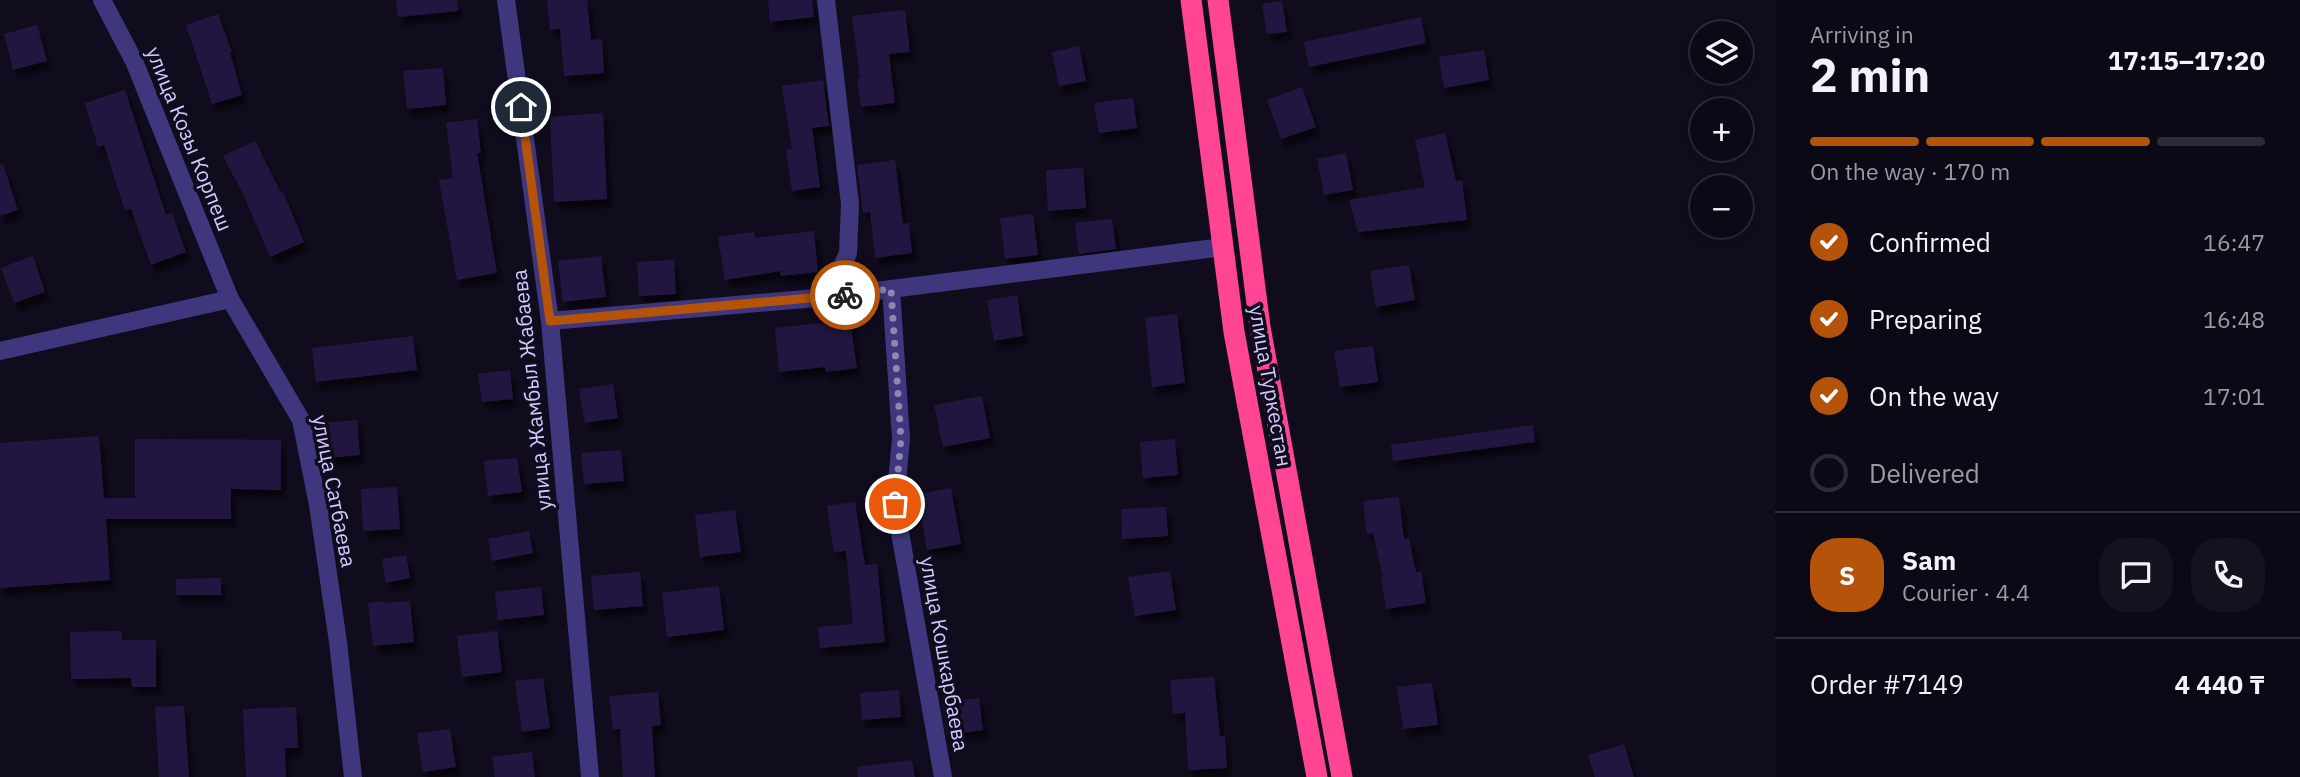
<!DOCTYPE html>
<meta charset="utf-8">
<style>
:root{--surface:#0c0916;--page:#15121f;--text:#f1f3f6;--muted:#9a9aa1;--line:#2c2a35;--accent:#b45309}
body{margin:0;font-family:"IBM Plex Sans",sans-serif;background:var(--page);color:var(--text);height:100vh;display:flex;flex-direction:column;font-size:26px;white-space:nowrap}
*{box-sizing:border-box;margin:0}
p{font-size:23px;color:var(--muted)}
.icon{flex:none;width:38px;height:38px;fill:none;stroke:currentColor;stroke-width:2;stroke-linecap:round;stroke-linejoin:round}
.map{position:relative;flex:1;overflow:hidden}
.details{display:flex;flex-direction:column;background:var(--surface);width:525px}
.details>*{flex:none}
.buttons{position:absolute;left:1690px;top:21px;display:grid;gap:14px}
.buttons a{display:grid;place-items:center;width:63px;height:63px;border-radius:50%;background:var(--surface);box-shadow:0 4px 10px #0003,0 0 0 2px var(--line);font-size:35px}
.pin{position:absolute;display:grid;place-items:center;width:60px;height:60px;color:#fff;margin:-30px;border:4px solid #fff;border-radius:50%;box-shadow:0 2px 7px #0007}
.courier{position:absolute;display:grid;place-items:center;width:70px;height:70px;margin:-35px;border:5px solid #b45309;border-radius:50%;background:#fff;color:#222;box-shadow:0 2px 9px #0007}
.headline em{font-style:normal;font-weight:700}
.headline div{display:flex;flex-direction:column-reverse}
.headline{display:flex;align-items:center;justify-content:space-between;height:119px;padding:0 35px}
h1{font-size:46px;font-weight:700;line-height:52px}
.bar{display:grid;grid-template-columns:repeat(4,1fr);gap:10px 7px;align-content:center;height:84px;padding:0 35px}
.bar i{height:9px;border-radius:5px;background:var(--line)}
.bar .selected{background:var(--accent)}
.bar p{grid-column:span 4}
.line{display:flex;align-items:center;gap:18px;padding:0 35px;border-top:2px solid var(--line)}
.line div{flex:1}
.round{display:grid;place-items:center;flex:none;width:74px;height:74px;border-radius:28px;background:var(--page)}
ol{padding:0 35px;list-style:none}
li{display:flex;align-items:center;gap:21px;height:77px}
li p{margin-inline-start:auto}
li .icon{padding:7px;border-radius:50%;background:var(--accent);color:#fff;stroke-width:4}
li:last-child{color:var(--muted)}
li i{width:38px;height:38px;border:4px solid var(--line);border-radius:50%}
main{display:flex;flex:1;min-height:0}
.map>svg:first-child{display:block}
.building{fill:#22183f;filter:url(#shadow)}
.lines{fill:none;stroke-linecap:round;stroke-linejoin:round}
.minor{stroke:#3e377d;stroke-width:18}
.highway{stroke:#ff4593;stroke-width:21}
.done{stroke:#8e87b0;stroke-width:7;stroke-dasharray:0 12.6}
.route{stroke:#b45309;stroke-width:9}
.labels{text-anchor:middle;stroke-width:7;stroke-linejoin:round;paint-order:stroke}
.street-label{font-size:21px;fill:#d2c9ff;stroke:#100c1e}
</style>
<main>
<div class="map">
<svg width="1775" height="777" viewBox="0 0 1775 777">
<defs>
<filter id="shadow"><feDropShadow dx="4.5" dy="8" stdDeviation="2" flood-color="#0009"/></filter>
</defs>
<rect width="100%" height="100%" fill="#100c1e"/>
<g class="building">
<polygon points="396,0 457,0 458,11 398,17"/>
<polygon points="547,0 587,0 591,40 602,39 604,73 564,76 560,29 550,30"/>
<polygon points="768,0 812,0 814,17 770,22"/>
<polygon points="1282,1 1287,32 1267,34 1262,4"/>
<polygon points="905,10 910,52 889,54 895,103 861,107 857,79 860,78 852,16"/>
<polygon points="218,14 232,52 230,53 242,95 212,104 186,25"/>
<polygon points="1421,17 1426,43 1309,67 1304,42"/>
<polygon points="37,25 47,61 13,70 4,34"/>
<polygon points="1079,46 1086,81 1059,86 1052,52"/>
<polygon points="1484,50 1489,80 1444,88 1439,57"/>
<polygon points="443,68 446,105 407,109 403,71"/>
<polygon points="823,80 829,126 812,128 820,187 792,191 786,150 792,149 782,86"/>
<polygon points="1302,87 1316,127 1281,139 1267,100"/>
<polygon points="125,90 166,215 172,213 186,252 151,265 131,209 125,211 104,145 98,147 85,103"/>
<polygon points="1133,98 1137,128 1099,133 1094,103"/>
<polygon points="603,113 607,199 554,202 550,117"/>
<polygon points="477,119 481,153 477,153 497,273 457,280 439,180 453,178 446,123"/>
<polygon points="1445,133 1456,181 1462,180 1467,220 1358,232 1349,200 1425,187 1415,140"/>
<polygon points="255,141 281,193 283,192 304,242 270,257 243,194 223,156"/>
<polygon points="1346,153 1353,190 1324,195 1317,159"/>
<polygon points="895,160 903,224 909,223 912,253 875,258 870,212 863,213 857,165"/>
<polygon points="3,164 18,210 0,216 0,165"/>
<polygon points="1083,168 1086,208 1048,211 1046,170"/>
<polygon points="1033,214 1038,255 1005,259 1000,218"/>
<polygon points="1112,219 1116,249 1079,254 1075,223"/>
<polygon points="814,231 818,272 781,276 780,271 725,280 718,237 754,232 755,238"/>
<polygon points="33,256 45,292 14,303 1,268"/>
<polygon points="601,256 606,297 563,302 558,261"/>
<polygon points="674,260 676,294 639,296 637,262"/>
<polygon points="1409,265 1415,300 1376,307 1370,271"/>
<polygon points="1017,295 1023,336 994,341 987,300"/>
<polygon points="1177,314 1185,383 1152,387 1145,318"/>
<polygon points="850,320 857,368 826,372 825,367 779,372 775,328"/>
<polygon points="413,336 417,370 316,382 312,348"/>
<polygon points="1373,346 1378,382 1340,387 1334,351"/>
<polygon points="510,370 513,399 482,402 478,374"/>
<polygon points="613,384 618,418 585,423 579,389"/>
<polygon points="982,396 990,438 943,447 934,405"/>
<polygon points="357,420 360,455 327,458 324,423"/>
<polygon points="1533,425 1535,442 1393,461 1391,445"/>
<polygon points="99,436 104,498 135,498 135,439 281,440 281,490 231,489 231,519 106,519 110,580 0,588 0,443"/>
<polygon points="1175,439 1178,475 1143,478 1140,442"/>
<polygon points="621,450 624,481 584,484 581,453"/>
<polygon points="517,458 522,492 488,496 484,461"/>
<polygon points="397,487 400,529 363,531 361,489"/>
<polygon points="951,488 961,544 927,550 917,494"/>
<polygon points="1399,497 1404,539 1409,538 1416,572 1421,571 1426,603 1386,609 1381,577 1383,577 1373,533 1367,534 1363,501"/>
<polygon points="855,502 865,565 877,564 885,642 820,648 818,627 853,624 846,551 834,552 827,506"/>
<polygon points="1166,507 1168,536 1122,539 1121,509"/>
<polygon points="735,510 741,552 700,557 695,515"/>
<polygon points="529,531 533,553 492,561 488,539"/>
<polygon points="406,555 410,578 386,583 382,559"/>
<polygon points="1170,571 1176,610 1135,616 1128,577"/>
<polygon points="640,572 643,606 594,610 591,576"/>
<polygon points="221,578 221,595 176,595 176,579"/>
<polygon points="719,586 724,630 667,637 662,593"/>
<polygon points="541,587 544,615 498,620 495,592"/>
<polygon points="384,601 385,603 410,601 414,642 373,646 368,603"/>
<polygon points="122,631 122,640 156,640 156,687 132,687 131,678 71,679 70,632"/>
<polygon points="497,631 502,672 462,677 457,636"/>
<polygon points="1214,677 1220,736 1225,736 1227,768 1188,770 1185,713 1173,714 1170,680"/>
<polygon points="543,678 550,728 522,732 515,681"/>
<polygon points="1432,683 1438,725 1403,729 1397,687"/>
<polygon points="899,690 901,717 862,720 860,693"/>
<polygon points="658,692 661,725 652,726 655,777 623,777 620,729 613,729 609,696"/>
<polygon points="979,698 983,730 947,735 942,703"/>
<polygon points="184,706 189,777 159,777 155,707"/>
<polygon points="296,707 298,748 285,748 286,777 246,777 243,709"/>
<polygon points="450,729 456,767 423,772 417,733"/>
<polygon points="1624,744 1634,777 1595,777 1588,755"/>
<polygon points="532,752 535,777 495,777 492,757"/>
<polygon points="912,760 915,777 858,777 857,767"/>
</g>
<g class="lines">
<g class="minor">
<polyline points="102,0 134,61 230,299 301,420 318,505 338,642 353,777"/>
<polyline points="506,0 550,321 590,777"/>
<polyline points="826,0 850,204 848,253 828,297"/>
<polyline points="891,289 901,439 895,504 943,777"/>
<polyline points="550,321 828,297 1223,247"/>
<polyline points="0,351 230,299"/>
</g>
<g class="highway">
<polyline points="1191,0 1234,332 1317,777"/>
<polyline points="1218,0 1260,327 1342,777"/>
</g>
</g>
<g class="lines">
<polyline class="done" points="845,295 891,289 901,439 895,504"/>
<polyline class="route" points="521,107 550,321 845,295"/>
</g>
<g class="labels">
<g class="street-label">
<text transform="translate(189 139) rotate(68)" y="7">улица Козы Корпеш</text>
<text transform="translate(1270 386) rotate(80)" y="7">улица Туркестан</text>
<text transform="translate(532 390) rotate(-96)" y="7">улица Жамбыл Жабаева</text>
<text transform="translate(334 491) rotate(79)" y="7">улица Сатбаева</text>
<text transform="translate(944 654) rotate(80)" y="7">улица Кошкарбаева</text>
</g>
</g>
</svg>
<div class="buttons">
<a><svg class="icon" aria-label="layers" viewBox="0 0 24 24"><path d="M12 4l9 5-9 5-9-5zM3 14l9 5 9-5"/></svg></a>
<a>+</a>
<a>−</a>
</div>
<div class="pin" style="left:895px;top:504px;background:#ea580c"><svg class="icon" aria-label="bag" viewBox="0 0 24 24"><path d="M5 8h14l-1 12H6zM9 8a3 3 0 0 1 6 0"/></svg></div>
<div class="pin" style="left:521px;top:107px;background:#1f2937"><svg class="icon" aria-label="home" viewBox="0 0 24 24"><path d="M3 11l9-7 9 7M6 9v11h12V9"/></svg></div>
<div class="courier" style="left:845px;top:295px"><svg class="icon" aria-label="bike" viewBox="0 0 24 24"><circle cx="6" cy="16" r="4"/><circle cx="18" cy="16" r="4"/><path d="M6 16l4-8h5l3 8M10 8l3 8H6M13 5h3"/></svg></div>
</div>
<section class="details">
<div class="headline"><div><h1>2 min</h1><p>Arriving in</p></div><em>17:15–17:20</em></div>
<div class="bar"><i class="selected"></i><i class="selected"></i><i class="selected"></i><i></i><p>On the way · 170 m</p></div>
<ol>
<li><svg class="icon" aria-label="check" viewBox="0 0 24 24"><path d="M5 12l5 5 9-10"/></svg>Confirmed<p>16:47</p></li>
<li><svg class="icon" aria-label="check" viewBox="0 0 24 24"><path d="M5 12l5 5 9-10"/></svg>Preparing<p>16:48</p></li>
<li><svg class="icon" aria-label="check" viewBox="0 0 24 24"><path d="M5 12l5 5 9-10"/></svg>On the way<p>17:01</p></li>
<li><i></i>Delivered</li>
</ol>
<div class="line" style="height:126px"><b class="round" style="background:var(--accent);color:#fff">S</b><div><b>Sam</b><p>Courier · 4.4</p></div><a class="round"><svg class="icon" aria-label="chat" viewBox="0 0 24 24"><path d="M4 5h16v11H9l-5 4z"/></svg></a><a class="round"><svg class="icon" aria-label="phone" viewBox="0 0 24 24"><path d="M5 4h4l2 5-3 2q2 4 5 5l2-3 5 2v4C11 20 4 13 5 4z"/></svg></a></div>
<div class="line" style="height:91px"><div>Order #7149</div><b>4 440 ₸</b></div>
</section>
</main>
